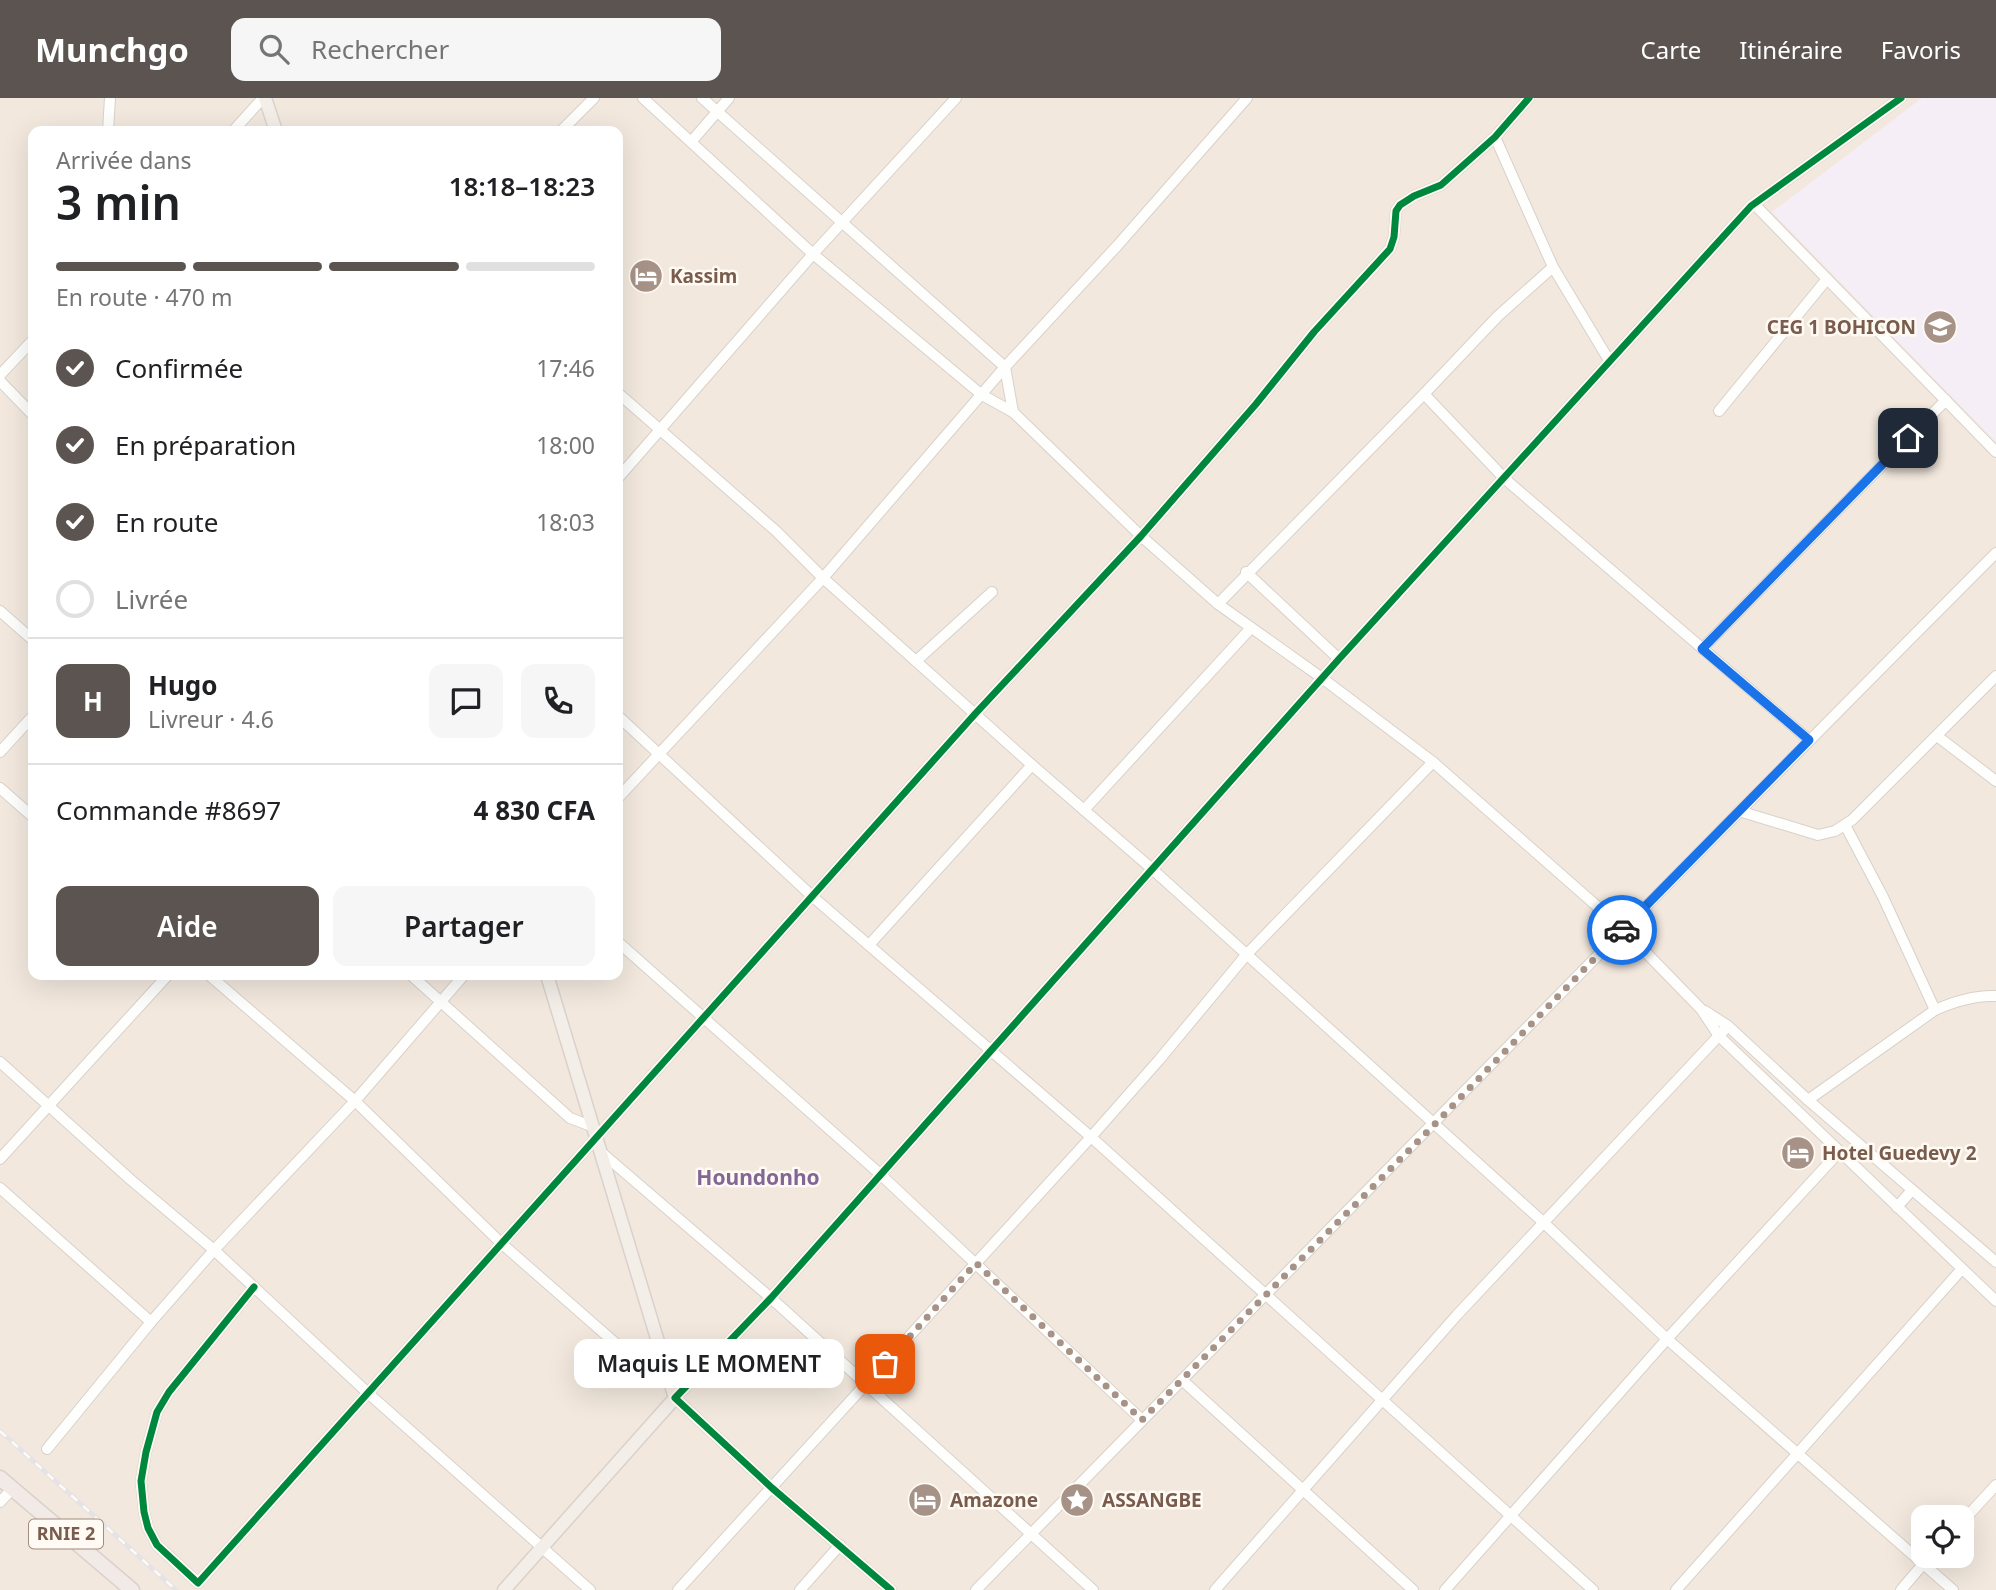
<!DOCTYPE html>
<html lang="fr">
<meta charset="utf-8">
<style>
:root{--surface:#fff;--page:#f6f6f6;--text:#202124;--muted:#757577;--line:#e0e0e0;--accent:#5c5450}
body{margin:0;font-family:"Noto Sans",sans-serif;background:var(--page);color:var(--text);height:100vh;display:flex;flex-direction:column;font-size:26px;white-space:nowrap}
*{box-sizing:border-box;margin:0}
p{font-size:23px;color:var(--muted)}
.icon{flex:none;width:38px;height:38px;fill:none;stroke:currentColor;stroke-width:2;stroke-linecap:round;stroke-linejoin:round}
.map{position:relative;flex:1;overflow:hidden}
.sheet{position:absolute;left:28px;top:28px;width:595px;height:854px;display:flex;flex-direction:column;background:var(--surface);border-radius:14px;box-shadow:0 7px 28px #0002}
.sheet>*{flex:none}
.buttons{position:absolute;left:1911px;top:1407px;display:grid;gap:14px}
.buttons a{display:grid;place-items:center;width:63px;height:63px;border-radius:14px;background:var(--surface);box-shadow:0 7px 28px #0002;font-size:35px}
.pin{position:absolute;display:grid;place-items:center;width:60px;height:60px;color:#fff;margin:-30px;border-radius:14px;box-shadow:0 4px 10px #0006}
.courier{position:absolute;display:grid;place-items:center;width:70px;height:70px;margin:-35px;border:5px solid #1a73e8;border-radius:50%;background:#fff;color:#222;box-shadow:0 2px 9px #0007}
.bubble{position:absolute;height:49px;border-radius:14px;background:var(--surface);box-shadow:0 7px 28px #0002;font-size:23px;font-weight:600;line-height:49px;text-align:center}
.head em{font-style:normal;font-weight:600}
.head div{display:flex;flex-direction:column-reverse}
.head{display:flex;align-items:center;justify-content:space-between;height:119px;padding:0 28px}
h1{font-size:46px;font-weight:600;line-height:52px}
.bar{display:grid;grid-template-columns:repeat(4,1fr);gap:10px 7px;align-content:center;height:84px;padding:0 28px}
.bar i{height:9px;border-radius:5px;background:var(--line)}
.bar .active{background:var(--accent)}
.bar p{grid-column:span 4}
.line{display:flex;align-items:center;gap:18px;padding:0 28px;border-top:2px solid var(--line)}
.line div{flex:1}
.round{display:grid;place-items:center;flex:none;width:74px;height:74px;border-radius:14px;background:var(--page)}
ol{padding:0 28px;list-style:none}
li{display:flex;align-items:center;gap:21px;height:77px}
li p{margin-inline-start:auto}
li .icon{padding:7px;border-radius:50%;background:var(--accent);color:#fff;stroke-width:4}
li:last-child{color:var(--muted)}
li i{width:38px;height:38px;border:4px solid var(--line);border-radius:50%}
.action{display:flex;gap:14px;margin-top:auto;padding:14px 28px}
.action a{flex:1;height:80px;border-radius:14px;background:var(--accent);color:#fff;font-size:28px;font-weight:600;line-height:80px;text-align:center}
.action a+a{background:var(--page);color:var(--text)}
header{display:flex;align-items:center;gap:42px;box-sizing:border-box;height:98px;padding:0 35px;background:var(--accent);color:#fff}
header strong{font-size:33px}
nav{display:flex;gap:38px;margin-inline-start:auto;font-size:24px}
.search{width:490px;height:63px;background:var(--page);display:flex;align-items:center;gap:18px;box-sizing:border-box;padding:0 24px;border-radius:14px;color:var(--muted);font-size:26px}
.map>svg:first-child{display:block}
.residential{fill:#f2e8de;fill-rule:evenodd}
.education{fill:#f6eef6}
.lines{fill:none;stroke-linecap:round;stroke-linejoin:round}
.minor-casing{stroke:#d7d1cb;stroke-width:12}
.major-casing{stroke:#dad1cc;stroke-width:15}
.highway-casing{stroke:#dad1cc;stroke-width:17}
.minor{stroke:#fefefd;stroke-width:10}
.major{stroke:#f3eee8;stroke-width:12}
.highway{stroke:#f2eae7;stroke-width:14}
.rail-casing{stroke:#e6e3e7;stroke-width:5}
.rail{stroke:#fffaf3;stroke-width:2.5;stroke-dasharray:8;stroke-linecap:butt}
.cycleway-casing{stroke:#fffaf3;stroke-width:11}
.cycleway{stroke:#00873e;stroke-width:7}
.done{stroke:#a69286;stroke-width:7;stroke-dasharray:0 12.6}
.route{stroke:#1a73e8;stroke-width:9}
.labels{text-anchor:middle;stroke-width:5;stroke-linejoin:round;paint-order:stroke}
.shield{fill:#fffaf3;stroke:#a28b7f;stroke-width:2}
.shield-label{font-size:18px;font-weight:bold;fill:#7a5c4d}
.poi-label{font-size:19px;font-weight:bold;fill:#7a5c4d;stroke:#fffaf3;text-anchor:start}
.neighbourhood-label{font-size:21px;font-weight:bold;fill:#846695;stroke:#fffaf3}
</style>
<header>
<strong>Munchgo</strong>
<div class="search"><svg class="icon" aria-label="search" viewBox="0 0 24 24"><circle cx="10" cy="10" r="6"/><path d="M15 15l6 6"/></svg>Rechercher</div>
<nav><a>Carte</a><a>Itinéraire</a><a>Favoris</a></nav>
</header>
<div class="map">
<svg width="1996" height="1492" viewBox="0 0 1996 1492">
<rect width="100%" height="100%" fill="#f9f5f0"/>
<path class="residential" d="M0 0H1996V1492H0ZM33 33H618V877H33ZM1923 1419H1962V1458H1923Z"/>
<polygon class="education" points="1922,0 1996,0 1996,344 1772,114"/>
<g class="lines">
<g class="minor-casing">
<g id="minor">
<polyline points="643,0 813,156 982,297 1013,314 1141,438 1218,506 1322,580 1433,664 1623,831 1701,911 1719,938 1996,1203"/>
<polyline points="702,0 1005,269 1013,314"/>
<polyline points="108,33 110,0"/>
<polyline points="233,33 263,0"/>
<polyline points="561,33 594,0"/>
<polyline points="1495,39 1553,169 1610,264"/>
<polyline points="691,44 729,0"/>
<polyline points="1754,106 1996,354"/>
<polyline points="0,277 33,242"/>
<polyline points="0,283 33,317"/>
<polyline points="618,295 776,433 823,480 1032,667 1151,770 1543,1124 1667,1241 1953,1492"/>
<polyline points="1424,296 1505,381 1809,642"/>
<polyline points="1719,313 1827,181"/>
<polyline points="618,380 813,156 956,0"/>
<polyline points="1246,474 1339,561"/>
<polyline points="1218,506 1424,296 1498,218 1553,169"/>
<polyline points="0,513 33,542"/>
<polyline points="1702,551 1946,302"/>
<polyline points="916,563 992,494"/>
<polyline points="618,618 813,799 1091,1039 1593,1492"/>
<polyline points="1937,638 1996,683"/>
<polyline points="0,654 33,618"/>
<polyline points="0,690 33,719"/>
<polyline points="618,700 823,480 1005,269 1117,148 1247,0"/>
<polyline points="1084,712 1250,531"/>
<polyline points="1739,713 1818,737 1835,733 1852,722 1996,578"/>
<polyline points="1845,727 1883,799 1935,912"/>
<polyline points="618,844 880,1076 1142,1322"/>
<polyline points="869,847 1032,667"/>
<polyline points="209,877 355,1003 501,1145 653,1278 671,1285"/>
<polyline points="411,877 570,1020 591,1028"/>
<polyline points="1705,913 1728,928 1808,1002 1996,1164"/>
<polyline points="0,964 131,1082 214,1152 369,1296 590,1492"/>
<path d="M1808 1002 1935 912C1955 903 1974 897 1996 898"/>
<polyline points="602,1055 771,1200 1093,1492"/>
<polyline points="0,1061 168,877"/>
<polyline points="0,1090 151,1224"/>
<polyline points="1897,1109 1912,1092"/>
<polyline points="254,1189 169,1294 157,1314 146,1354 141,1383 144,1414 148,1430 157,1447 198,1485 975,616 1141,438 1256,306 1314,234 1390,151 1394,139 1396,113 1400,107 1414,98 1441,87 1495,39 1529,0"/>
<polyline points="1182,1282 1413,1492"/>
<polyline points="47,1351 151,1224 214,1152 355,1003 464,877"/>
<polyline points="0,1404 12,1391"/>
<polyline points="1962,1424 1996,1387"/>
<polyline points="678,1492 1091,1039 1159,962 1247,856 1433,664"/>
<polyline points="800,1492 840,1447"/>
<polyline points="891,1492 772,1390 675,1300 771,1200 1339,561 1751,108 1901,0"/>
<path d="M976 1492C1316 1146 1653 798 1996 455"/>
<polyline points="1215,1492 1457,1217 1728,928"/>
<polyline points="1445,1492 1667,1241 1839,1054"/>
<polyline points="1676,1492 1961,1172"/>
<polyline points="1901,1492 1930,1458"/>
</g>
</g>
<g class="major-casing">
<g id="major">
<polyline points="265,0 276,33"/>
<polyline points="504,1492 675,1300 547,877"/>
</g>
</g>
<g class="highway-casing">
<polyline id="highway" points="0,1380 132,1492"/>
</g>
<use href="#minor" class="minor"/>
<use href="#major" class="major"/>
<use href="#highway" class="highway"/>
<g class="rail-casing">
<polyline id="rail" points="0,1333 176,1492"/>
</g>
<use href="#rail" class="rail"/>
<g class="cycleway-casing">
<g id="cycleway">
<polyline points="254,1189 169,1294 157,1314 146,1354 141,1383 144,1414 148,1430 157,1447 198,1485 975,616 1141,438 1256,306 1314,234 1390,151 1394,139 1396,113 1400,107 1414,98 1441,87 1495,39 1529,0"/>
<polyline points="891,1492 772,1390 675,1300 771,1200 1339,561 1751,108 1901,0"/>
</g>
</g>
<use href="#cycleway" class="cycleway"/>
</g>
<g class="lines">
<polyline class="done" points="885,1266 976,1165 1142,1322 1434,1027 1622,832"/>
<polyline class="route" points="1622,832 1809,642 1702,551 1908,340"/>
</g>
<defs>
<g id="hotel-disc" transform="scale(1.75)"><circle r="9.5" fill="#a69286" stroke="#fffaf3"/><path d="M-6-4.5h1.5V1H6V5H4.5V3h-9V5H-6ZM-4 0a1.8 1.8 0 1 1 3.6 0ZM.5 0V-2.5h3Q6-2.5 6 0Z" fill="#fff"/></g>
<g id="school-disc" transform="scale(1.75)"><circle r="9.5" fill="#a69286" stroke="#fffaf3"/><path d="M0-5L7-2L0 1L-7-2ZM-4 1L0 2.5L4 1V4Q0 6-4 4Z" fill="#fff"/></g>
<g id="sight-disc" transform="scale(1.75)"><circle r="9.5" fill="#a69286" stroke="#fffaf3"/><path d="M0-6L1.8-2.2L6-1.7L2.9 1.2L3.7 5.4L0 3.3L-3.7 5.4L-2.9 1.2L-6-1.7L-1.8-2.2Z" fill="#fff"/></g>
</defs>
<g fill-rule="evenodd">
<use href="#hotel-disc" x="646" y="178"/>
<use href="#school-disc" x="1940" y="229"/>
<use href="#hotel-disc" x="1798" y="1055"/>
<use href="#hotel-disc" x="925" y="1402"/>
<use href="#sight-disc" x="1077" y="1402"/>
</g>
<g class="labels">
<rect class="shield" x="29" y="1421.5" width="74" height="29" rx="5"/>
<g class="shield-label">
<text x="66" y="1442">RNIE 2</text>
</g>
<g class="poi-label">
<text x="670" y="185">Kassim</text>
<text x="1916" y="236" text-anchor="end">CEG 1 BOHICON</text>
<text x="1822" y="1062">Hotel Guedevy 2</text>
<text x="950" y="1409">Amazone</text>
<text x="1102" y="1409">ASSANGBE</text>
</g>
<g class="neighbourhood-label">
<text x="758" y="1087">Houndonho</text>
</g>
</g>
</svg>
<div class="buttons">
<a><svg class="icon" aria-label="locate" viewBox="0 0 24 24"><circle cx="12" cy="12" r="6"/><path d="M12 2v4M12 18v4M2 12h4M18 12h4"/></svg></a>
</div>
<div class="pin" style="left:885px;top:1266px;background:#ea580c"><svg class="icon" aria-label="bag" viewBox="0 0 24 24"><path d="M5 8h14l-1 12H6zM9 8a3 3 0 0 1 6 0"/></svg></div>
<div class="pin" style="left:1908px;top:340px;background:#1f2937"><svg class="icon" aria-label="home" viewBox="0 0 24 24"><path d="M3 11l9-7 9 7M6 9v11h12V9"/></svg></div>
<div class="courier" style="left:1622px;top:832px"><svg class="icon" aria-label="car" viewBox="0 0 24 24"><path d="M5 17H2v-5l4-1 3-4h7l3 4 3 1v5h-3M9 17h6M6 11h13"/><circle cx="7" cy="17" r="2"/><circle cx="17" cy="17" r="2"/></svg></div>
<div class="bubble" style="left:574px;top:1241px;width:270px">Maquis LE MOMENT</div>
<section class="sheet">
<div class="head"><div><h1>3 min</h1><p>Arrivée dans</p></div><em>18:18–18:23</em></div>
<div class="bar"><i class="active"></i><i class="active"></i><i class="active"></i><i></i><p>En route · 470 m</p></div>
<ol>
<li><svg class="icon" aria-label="check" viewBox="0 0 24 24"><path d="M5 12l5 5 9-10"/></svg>Confirmée<p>17:46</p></li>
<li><svg class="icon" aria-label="check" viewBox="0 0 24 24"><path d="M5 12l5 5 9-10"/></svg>En préparation<p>18:00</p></li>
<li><svg class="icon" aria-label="check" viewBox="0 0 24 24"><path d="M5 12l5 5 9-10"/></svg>En route<p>18:03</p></li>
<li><i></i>Livrée</li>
</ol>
<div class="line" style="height:126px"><b class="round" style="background:var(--accent);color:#fff">H</b><div><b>Hugo</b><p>Livreur · 4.6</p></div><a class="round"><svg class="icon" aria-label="chat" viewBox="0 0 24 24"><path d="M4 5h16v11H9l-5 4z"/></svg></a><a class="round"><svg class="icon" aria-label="phone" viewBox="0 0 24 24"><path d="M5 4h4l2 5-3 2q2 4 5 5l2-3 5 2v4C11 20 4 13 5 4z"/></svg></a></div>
<div class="line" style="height:91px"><div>Commande #8697</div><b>4 830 CFA</b></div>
<div class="action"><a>Aide</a><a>Partager</a></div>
</section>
</div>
